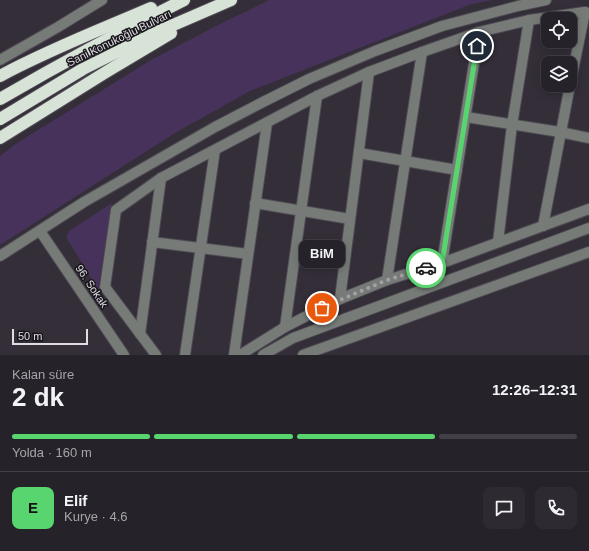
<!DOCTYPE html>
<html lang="tr">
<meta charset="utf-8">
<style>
:root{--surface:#26222a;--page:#2e2a32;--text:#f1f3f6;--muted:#a4a4a8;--line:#423f47;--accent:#59d56f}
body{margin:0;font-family:Arial,sans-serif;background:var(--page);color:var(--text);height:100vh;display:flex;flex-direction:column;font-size:15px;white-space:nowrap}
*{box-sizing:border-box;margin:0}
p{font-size:13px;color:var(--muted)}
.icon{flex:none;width:22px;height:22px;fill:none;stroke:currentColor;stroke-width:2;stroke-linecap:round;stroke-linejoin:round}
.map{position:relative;height:355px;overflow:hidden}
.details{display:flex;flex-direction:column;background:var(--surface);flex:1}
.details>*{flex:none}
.fabs{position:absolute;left:541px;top:12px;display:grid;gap:8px}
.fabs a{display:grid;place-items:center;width:36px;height:36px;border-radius:8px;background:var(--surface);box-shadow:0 2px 10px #0003,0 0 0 1px var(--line);font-size:20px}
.scale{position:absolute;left:12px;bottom:10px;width:76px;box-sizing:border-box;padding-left:4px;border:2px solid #dfdce3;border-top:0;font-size:11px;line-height:14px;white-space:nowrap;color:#dfdce3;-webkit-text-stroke:3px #19171c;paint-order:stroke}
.pin{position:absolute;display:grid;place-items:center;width:34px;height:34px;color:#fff;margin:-17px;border:2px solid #fff;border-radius:50%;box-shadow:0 1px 4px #0007}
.courier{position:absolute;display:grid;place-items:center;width:40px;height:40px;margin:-20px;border:3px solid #59d56f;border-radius:50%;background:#fff;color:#222;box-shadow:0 1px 5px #0007}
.bubble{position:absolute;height:28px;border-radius:8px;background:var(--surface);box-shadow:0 2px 10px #0003,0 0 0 1px var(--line);font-size:13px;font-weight:700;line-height:28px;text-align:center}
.headline em{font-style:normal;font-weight:700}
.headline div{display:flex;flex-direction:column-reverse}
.headline{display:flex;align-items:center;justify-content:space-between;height:68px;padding:0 12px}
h1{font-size:26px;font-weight:700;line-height:30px}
.bar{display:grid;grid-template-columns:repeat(4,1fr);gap:6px 4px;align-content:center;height:48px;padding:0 12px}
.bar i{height:5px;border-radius:3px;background:var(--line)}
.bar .current{background:var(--accent)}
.bar p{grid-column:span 4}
.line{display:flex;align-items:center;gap:10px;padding:0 12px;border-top:1px solid var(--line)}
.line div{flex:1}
.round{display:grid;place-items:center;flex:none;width:42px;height:42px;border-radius:8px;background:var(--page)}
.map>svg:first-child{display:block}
.green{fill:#47325b}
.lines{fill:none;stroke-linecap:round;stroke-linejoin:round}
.minor-casing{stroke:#4f4a53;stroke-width:12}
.highway-casing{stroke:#4f4a53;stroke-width:14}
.minor{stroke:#767b77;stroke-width:10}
.highway{stroke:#d8e3d8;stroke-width:12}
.done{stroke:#a39fa7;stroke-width:4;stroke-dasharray:0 7.2}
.route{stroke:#59d56f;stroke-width:5}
.labels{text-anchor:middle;stroke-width:3;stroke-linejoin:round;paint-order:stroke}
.street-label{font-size:11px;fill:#dfdce3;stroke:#19171c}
</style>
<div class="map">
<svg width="589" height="355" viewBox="0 0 589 355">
<rect width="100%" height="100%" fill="#332e38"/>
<g class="green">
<polygon points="269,0 492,0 469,5 250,91 175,133 0,245 0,156 17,143 151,60 216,26"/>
<polygon points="112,203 98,289 66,237 69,231"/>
</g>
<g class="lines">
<g class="minor-casing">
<g id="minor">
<polyline points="0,60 58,27 102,0"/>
<polyline points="570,85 585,12"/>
<polyline points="466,117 560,132 589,138"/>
<polyline points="359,153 457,170"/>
<polyline points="255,203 350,219"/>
<polyline points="543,226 570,85"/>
<polyline points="40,231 124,355"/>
<polyline points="152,242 248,254"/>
<polyline points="498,242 512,125 529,20"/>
<polyline points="0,256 84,202 215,127 263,102 309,79 375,51 442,26 518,6 546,0"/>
<polyline points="442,263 479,32"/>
<polyline points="387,280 422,52"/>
<polyline points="340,299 369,72"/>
<polyline points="285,327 317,96"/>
<polyline points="140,334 161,178"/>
<polyline points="156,355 105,287 116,210 161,178 317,96 369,72 422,52 479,32 529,20 585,12"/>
<polyline points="185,355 215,150"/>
<polyline points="234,355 267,123"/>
<polyline points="240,355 285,327 340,299 387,280 442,263 589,209"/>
<polyline points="263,355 293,338 589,228"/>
<polyline points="303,355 589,252"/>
</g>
</g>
<g class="highway-casing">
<g id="highway">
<path d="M0 76C48 50 100 30 151 8"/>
<path d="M0 99C60 64 121 31 184 0"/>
<polyline points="0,119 83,69 157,32 231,0"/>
<polyline points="0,138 106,72 171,33"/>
</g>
</g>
<use href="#minor" class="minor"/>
<use href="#highway" class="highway"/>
</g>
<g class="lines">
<polyline class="done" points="322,308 340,300 387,280 426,268"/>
<polyline class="route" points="426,268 442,263 477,46"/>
</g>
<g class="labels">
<g class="street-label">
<text transform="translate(119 38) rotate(-26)" y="4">Sani Konukoğlu Bulvarı</text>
<text transform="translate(92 286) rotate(56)" y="4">96. Sokak</text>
</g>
</g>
</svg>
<div class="fabs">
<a><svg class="icon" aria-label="locate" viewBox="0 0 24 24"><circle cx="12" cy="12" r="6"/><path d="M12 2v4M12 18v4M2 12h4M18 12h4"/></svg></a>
<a><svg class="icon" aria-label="layers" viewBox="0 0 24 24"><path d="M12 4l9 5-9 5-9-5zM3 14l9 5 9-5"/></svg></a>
</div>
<div class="scale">50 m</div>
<div class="pin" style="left:322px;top:308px;background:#ea580c"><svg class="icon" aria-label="bag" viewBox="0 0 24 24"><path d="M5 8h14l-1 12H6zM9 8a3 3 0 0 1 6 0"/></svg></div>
<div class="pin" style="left:477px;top:46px;background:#1f2937"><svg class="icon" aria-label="home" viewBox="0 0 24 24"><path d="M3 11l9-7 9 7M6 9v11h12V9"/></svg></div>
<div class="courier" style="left:426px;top:268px"><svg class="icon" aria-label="car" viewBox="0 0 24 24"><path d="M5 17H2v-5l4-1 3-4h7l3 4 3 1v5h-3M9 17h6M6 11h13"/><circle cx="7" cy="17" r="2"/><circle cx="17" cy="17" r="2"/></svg></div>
<div class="bubble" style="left:299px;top:240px;width:46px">BiM</div>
</div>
<section class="details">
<div class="headline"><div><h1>2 dk</h1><p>Kalan süre</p></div><em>12:26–12:31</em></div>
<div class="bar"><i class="current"></i><i class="current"></i><i class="current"></i><i></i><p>Yolda · 160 m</p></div>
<div class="line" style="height:72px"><b class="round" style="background:var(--accent);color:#111">E</b><div><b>Elif</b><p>Kurye · 4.6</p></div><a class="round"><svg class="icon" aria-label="chat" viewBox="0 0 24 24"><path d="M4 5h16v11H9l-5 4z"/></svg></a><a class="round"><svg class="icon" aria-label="phone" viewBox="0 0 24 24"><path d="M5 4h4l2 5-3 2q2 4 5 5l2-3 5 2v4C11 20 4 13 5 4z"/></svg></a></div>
</section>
